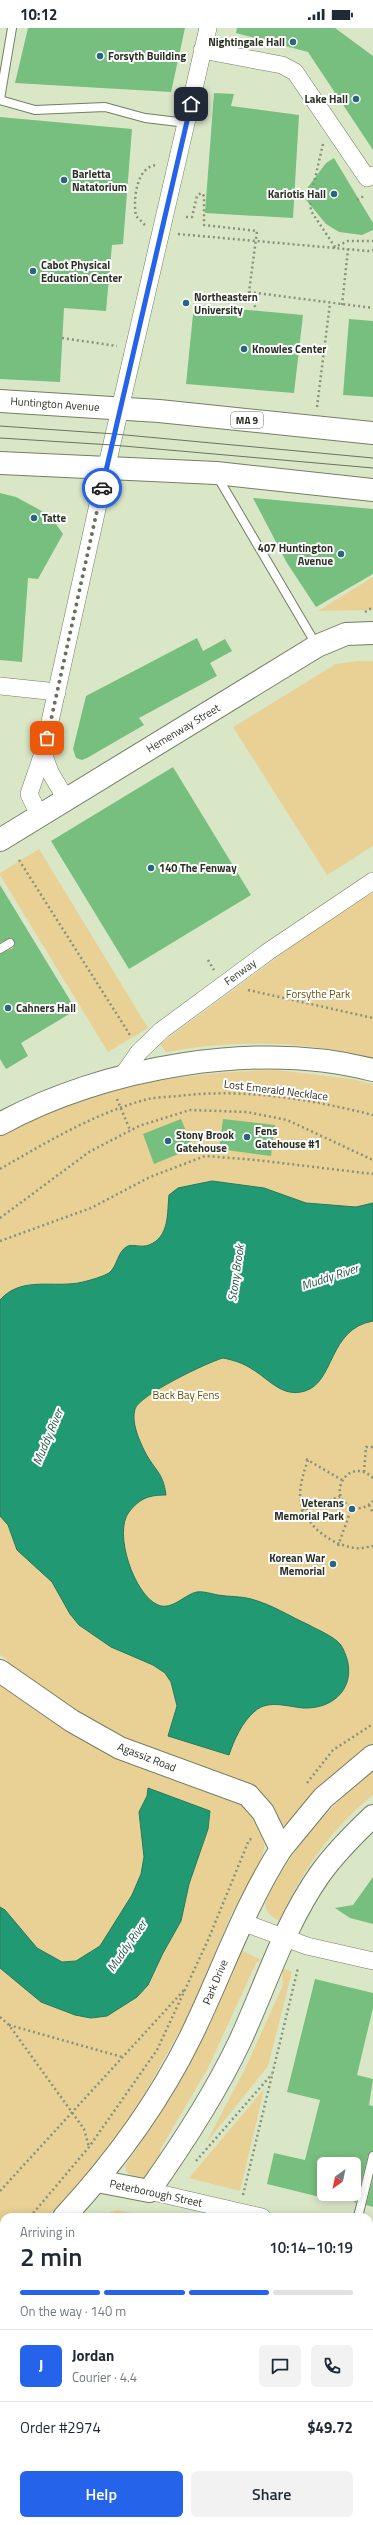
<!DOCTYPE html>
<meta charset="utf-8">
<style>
:root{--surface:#fff;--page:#f2f2f3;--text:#1f2937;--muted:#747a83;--line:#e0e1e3;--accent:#2563eb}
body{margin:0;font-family:"Titillium Web",sans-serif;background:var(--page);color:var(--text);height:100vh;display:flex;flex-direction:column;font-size:15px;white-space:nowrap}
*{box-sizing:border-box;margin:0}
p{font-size:13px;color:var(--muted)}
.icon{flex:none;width:22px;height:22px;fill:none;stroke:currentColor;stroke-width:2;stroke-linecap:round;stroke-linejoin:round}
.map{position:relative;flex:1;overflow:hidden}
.panel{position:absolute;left:0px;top:2185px;width:373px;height:312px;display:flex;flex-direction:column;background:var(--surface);border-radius:12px 12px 0 0;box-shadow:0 2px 10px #0003}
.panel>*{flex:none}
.needle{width:26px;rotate:213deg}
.controls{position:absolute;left:317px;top:2129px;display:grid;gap:8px}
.controls a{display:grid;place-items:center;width:44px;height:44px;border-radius:6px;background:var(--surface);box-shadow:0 2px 10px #0003;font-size:20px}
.pin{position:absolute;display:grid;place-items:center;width:34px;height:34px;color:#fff;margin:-17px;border-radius:8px;box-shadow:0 2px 6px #0006}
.courier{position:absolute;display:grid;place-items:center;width:40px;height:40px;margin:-20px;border:3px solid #2563eb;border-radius:50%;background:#fff;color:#222;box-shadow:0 1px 5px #0007}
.head em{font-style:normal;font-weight:600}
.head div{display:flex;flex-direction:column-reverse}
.head{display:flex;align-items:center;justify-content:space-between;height:68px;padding:0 20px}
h1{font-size:26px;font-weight:600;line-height:30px}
.bar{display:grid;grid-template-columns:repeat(4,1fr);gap:6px 4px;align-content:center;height:48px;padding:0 20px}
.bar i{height:5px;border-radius:3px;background:var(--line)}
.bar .current{background:var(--accent)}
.bar p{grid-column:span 4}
.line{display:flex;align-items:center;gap:10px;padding:0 20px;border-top:1px solid var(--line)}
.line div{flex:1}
.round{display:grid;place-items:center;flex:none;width:42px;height:42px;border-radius:6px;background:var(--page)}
.action{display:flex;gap:8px;margin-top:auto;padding:8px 20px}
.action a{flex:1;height:46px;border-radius:6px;background:var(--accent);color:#fff;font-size:16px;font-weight:600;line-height:46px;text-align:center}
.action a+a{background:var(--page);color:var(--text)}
.status{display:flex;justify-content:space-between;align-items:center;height:28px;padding:0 20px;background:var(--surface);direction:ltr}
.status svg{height:11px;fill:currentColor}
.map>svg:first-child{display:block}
.green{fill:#e9d095}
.water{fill:#219a73;stroke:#247a5c}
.building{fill:#77bf7e}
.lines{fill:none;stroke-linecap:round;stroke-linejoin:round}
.lane-casing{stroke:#737f63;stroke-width:10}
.street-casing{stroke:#737f63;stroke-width:18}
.secondary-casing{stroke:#737f63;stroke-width:24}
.primary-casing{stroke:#737f63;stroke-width:24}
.highway-casing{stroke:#737f63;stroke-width:24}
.path{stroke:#89937c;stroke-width:2.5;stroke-dasharray:2 3;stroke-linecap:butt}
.lane{stroke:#fff;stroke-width:8}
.street{stroke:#fff;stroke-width:17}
.secondary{stroke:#fff;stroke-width:22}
.primary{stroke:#fff;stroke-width:22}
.highway{stroke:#fff;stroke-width:22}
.tram{stroke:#6a725f;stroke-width:1}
.done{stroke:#69715e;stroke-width:4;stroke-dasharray:0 7.2}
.route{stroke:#2563eb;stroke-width:5}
.poi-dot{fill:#28667c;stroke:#fff;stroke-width:1.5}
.labels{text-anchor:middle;stroke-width:4;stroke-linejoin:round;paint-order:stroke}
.shield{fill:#fff;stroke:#6b6f66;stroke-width:1}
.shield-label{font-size:10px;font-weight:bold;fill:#2c3125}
.poi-label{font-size:11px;font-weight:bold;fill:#2c3125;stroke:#fff;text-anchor:start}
.street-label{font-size:11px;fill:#2c3125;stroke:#fff}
.park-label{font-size:11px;fill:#6a5207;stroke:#fff}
.water-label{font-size:12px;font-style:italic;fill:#295745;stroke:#fff}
</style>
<div class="status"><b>10:12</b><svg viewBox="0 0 49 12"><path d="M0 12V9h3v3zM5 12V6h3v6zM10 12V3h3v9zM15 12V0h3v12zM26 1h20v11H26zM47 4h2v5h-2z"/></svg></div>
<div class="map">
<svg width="373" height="2497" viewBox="0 0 373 2497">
<rect width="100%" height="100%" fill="#d9e7c7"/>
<g class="green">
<polygon points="373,549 373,582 318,583"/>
<polygon points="357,633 373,633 373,818 327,847 233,699 336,636"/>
<polygon points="39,821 148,1000 108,1024 0,847 0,845"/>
<path d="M373 865V1032C307 1011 233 1012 166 1024L160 1016 348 877Z"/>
<path d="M277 1042 352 1051 373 1056V1715C341 1739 309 1765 287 1798L281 1797 121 1712 5 1637 8 1632 0 1627V1108C84 1059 181 1044 277 1042Z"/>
<polygon points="0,1654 249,1775 265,1812 264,1821 259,1837 231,1887 189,1986 131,2090 88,2147 47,2189 4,2189 4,2232 0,2236"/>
<path d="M373 1742V1767C330 1801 302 1844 279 1893 272 1889 266 1884 265 1875 290 1821 328 1780 373 1742Z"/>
<polygon points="241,1922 261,1932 256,1935 208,2040 160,2122 161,2127 149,2146 144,2151 138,2151 128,2146 125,2138 172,2068 191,2034"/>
<polygon points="282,1940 292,1944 268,2038 206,2115 245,2041 283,1957"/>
<polygon points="264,2061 240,2163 189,2150"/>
<polygon points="117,2182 152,2189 97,2189"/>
<polygon points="4,2269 4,2392 0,2391 0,2273"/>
</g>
<g class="water">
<path d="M212 1153 264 1160 306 1175 356 1179 373 1175V1293C328 1301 335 1354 305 1363 282 1370 269 1351 252 1341 243 1335 233 1332 223 1330 208 1334 139 1367 135 1381 131 1394 139 1412 145 1424 155 1443 163 1444 166 1467 149 1467 140 1470 129 1484 113 1504 134 1567 158 1577 172 1583 185 1566 197 1564 203 1563 212 1566 218 1567 229 1569 241 1568 251 1571 273 1577 289 1588 309 1597 318 1602 333 1608 340 1616 343 1619 347 1630 348 1635 353 1663 331 1681 304 1680 288 1679 269 1671 255 1683 242 1694 234 1712 229 1727L168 1708 177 1678 171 1654 165 1645 153 1637 111 1619 79 1597 70 1586 52 1554 17 1522 8 1497 0 1488V1272C22 1247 54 1261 83 1254 91 1252 102 1249 109 1245 118 1238 117 1223 128 1218 133 1216 142 1220 149 1217 170 1209 167 1184 169 1167L178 1160Z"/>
<polygon points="148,1760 210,1783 208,1801 189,1856 181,1893 163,1925 148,1957 137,1969 107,1988 91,1990 75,1987 41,1974 0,1940 0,1879 5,1882 37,1920 62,1934 76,1933 100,1918 132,1867 141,1846 144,1829 139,1784 147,1768"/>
</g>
<g class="building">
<polygon points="28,0 185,0 171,64 15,55"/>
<polygon points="237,0 335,0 373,28 373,122 308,24 236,5"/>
<polygon points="214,65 234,66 231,78 299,87 293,190 205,185"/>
<polygon points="0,89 132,101 123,216 112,217 106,283 64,280 60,354 0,351"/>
<polygon points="334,130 373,195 373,202 362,207 339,204 326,196 302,167 326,135"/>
<polygon points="194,277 303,287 294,365 186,356"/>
<polygon points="349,291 373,293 373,369 343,367"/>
<polygon points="0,465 16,469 40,482 54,493 63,506 38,551 28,550 22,634 0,632"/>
<polygon points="253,470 373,481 373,546 316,579 287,535"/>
<polygon points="197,610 203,623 225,611 232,623 210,635 217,648 139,690 144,697 87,730 82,732 76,730 73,721 86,668"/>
<polygon points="173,739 251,867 129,941 51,813"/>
<polygon points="0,857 76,982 21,1015 28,1028 6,1041 0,1031 0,926 13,920 15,915 10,910 0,915"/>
<polygon points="181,1091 193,1120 154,1136 143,1106"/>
<polygon points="223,1091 275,1097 271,1128 219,1121"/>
<polygon points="373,1849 373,1896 350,1890 335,1880 353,1877"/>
<polygon points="315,1951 373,1965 373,1980 357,2047 373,2051 369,2077 373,2078 373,2123 368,2127 356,2175 354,2174 354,2136 324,2136 324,2170 267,2156 274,2125 305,2132 320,2072 287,2064"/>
<polygon points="373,2151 373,2179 366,2177"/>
</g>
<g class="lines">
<g class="lane-casing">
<g id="lane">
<polyline points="0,71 12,0"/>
<polyline points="0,72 35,82 105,79 145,90 187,95"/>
<polyline points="217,448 317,618"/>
<polyline points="0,921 10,915"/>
<polyline points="358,2189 373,2128"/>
<polyline points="369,2354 373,2355"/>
</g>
</g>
<g class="street-casing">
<g id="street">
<polyline points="202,22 282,37 295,44 367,150 373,147"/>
<polyline points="0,658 57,664"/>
<polyline points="43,725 50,744 66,771"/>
<polyline points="39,787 29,766 43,725 101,463 208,0"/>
<polyline points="120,1051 139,1024 162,1002 269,923 373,853"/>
<polyline points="242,1894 307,1918 373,1933"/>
<polyline points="149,2163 262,2189"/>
<polyline points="369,2214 373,2215"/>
<polyline points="76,2497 77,2493"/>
</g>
</g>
<g class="secondary-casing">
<polyline id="secondary" points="0,812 317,618 346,606 373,605"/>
</g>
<g class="primary-casing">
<g id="primary">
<polyline points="0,373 159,383 373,405"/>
<polyline points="0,435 216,445 373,462"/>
<path d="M0 1096C104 1039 258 1012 373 1042"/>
<polyline points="281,1821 323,1770 373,1728"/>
<path d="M97 2153 149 2163C183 2115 215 2066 240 2013 266 1957 284 1897 320 1846 335 1825 354 1806 373 1788"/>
</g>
</g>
<g class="highway-casing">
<g id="highway">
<path d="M0 1643 72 1693 120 1720 248 1767 263 1784 281 1821C244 1879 222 1944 192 2006 159 2074 115 2134 64 2189"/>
<polyline points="0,2251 4,2248"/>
<polyline points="0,2422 4,2423"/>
<polyline points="308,2493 325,2497"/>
</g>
</g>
<g class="path">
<polyline points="323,116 310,172 311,183 335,219 348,213 373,213"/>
<polyline points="357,172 364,168"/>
<polyline points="186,189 192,189 197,168 201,165 204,168 204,197 257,203 249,264 256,281"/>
<path d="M145 197 136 188C133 172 136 137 158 137"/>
<polyline points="178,206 368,223 373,222"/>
<polyline points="249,264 373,280"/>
<polyline points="342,277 348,221"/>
<polyline points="62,310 117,318"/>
<polyline points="317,379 330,275"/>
<polyline points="365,584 373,579"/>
<polyline points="19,832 130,1007"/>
<polyline points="208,932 214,942"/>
<polyline points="248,962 373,990"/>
<polyline points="117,1071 130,1102"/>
<path d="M0 1141C47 1114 95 1085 148 1071 157 1069 168 1069 178 1068 244 1060 309 1071 373 1087"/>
<polyline points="0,1190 89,1124 139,1098 190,1082 247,1084 287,1092 373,1132"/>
<polyline points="0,1213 91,1180 150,1149 205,1128 256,1132 373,1146"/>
<polyline points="306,1431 342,1452"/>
<path d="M308 1432C304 1443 301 1453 300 1465 300 1494 328 1516 355 1520 360 1521 367 1519 373 1518"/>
<polyline points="364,1444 366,1419 373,1419"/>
<path d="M373 1450C348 1426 324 1470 353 1479 361 1482 367 1479 373 1473"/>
<polyline points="369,1477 373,1485"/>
<polyline points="301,1483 341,1468"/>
<polyline points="338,1518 352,1479"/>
<polyline points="307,1755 333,1722 373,1696"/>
<polyline points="0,1989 9,1997 84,2101 89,2119"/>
<polyline points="9,1997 122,2029"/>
<polyline points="196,2133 272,2046"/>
<polyline points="0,2163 185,1961"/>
<polyline points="243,2167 298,1940"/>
<polyline points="30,2189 89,2119 157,2022 208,1912 249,1812 253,1810"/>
<polyline points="0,2220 4,2216"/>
</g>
<use href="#lane" class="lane"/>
<use href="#street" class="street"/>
<use href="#secondary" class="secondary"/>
<use href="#primary" class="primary"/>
<use href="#highway" class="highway"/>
<g class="tram">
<polyline points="0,398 115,406 373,430"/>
<polyline points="0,410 112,417 373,440"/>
</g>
</g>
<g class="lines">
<polyline class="done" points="47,710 102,460"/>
<polyline class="route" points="102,460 191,76"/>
</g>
<g class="poi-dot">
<circle cx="293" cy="14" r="4"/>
<circle cx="100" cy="28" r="4"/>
<circle cx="356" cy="71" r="4"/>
<circle cx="64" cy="152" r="4"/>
<circle cx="334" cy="166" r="4"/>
<circle cx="33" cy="243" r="4"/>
<circle cx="186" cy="275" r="4"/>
<circle cx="244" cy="321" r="4"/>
<circle cx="34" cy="490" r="4"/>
<circle cx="341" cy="526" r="4"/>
<circle cx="151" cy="840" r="4"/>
<circle cx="8" cy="980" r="4"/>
<circle cx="247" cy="1109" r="4"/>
<circle cx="168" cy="1113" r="4"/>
<circle cx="352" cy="1481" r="4"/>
<circle cx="333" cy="1536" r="4"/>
</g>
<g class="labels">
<rect class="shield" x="231" y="384" width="32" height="16" rx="3"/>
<g class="shield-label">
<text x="247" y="396">MA 9</text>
</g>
<g class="poi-label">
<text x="285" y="18" text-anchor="end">Nightingale Hall</text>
<text x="108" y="32">Forsyth Building</text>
<text x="348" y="75" text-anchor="end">Lake Hall</text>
<text x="72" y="150">Barletta<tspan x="72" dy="13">Natatorium</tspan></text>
<text x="326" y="170" text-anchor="end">Kariotis Hall</text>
<text x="41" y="241">Cabot Physical<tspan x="41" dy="13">Education Center</tspan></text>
<text x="194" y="273">Northeastern<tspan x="194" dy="13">University</tspan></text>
<text x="252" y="325">Knowles Center</text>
<text x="42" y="494">Tatte</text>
<text x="333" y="524" text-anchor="end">407 Huntington<tspan x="333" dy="13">Avenue</tspan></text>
<text x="159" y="844">140 The Fenway</text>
<text x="16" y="984">Cahners Hall</text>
<text x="255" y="1107">Fens<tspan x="255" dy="13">Gatehouse #1</tspan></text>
<text x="176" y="1111">Stony Brook<tspan x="176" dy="13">Gatehouse</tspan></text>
<text x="344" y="1479" text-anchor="end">Veterans<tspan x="344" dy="13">Memorial Park</tspan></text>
<text x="325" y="1534" text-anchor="end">Korean War<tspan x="325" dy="13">Memorial</tspan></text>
</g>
<g class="street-label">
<text transform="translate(55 376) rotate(4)" y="4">Huntington Avenue</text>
<text transform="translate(183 700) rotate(-31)" y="4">Hemenway Street</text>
<text transform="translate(240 944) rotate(-36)" y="4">Fenway</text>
<text transform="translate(276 1062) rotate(7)" y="4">Lost Emerald Necklace</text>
<text transform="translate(147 1729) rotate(21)" y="4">Agassiz Road</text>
<text transform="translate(215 1954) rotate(-67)" y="4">Park Drive</text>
<text transform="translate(156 2165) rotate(12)" y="4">Peterborough Street</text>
</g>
<g class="park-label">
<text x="318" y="970">Forsythe Park</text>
<text x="186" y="1371">Back Bay Fens</text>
</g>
<g class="water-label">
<text transform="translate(236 1245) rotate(-82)" y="4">Stony Brook</text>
<text transform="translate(330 1249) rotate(-18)" y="4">Muddy River</text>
<text transform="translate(48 1409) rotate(-67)" y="4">Muddy River</text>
<text transform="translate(127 1918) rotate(-55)" y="4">Muddy River</text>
</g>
</g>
</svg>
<div class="controls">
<a><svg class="needle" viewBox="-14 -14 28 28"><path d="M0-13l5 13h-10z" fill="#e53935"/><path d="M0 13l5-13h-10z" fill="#747a83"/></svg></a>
</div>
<div class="pin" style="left:47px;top:710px;background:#ea580c"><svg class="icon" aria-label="bag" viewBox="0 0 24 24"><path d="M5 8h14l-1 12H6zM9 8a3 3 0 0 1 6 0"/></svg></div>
<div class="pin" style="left:191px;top:76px;background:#1f2937"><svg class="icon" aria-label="home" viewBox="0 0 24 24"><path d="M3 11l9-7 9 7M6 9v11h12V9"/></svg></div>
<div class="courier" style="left:102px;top:460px"><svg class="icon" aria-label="car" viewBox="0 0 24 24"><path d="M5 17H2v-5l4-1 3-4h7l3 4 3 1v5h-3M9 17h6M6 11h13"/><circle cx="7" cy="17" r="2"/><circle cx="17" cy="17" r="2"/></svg></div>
<section class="panel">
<div class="head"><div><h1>2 min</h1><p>Arriving in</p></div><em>10:14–10:19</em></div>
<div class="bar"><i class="current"></i><i class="current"></i><i class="current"></i><i></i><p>On the way · 140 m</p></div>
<div class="line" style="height:72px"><b class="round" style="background:var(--accent);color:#fff">J</b><div><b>Jordan</b><p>Courier · 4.4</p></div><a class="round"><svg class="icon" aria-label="chat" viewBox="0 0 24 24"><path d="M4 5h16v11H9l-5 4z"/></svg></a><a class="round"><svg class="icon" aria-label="phone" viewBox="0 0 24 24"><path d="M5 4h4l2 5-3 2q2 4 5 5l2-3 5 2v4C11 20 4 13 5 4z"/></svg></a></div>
<div class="line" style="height:52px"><div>Order #2974</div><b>$49.72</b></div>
<div class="action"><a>Help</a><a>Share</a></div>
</section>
</div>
